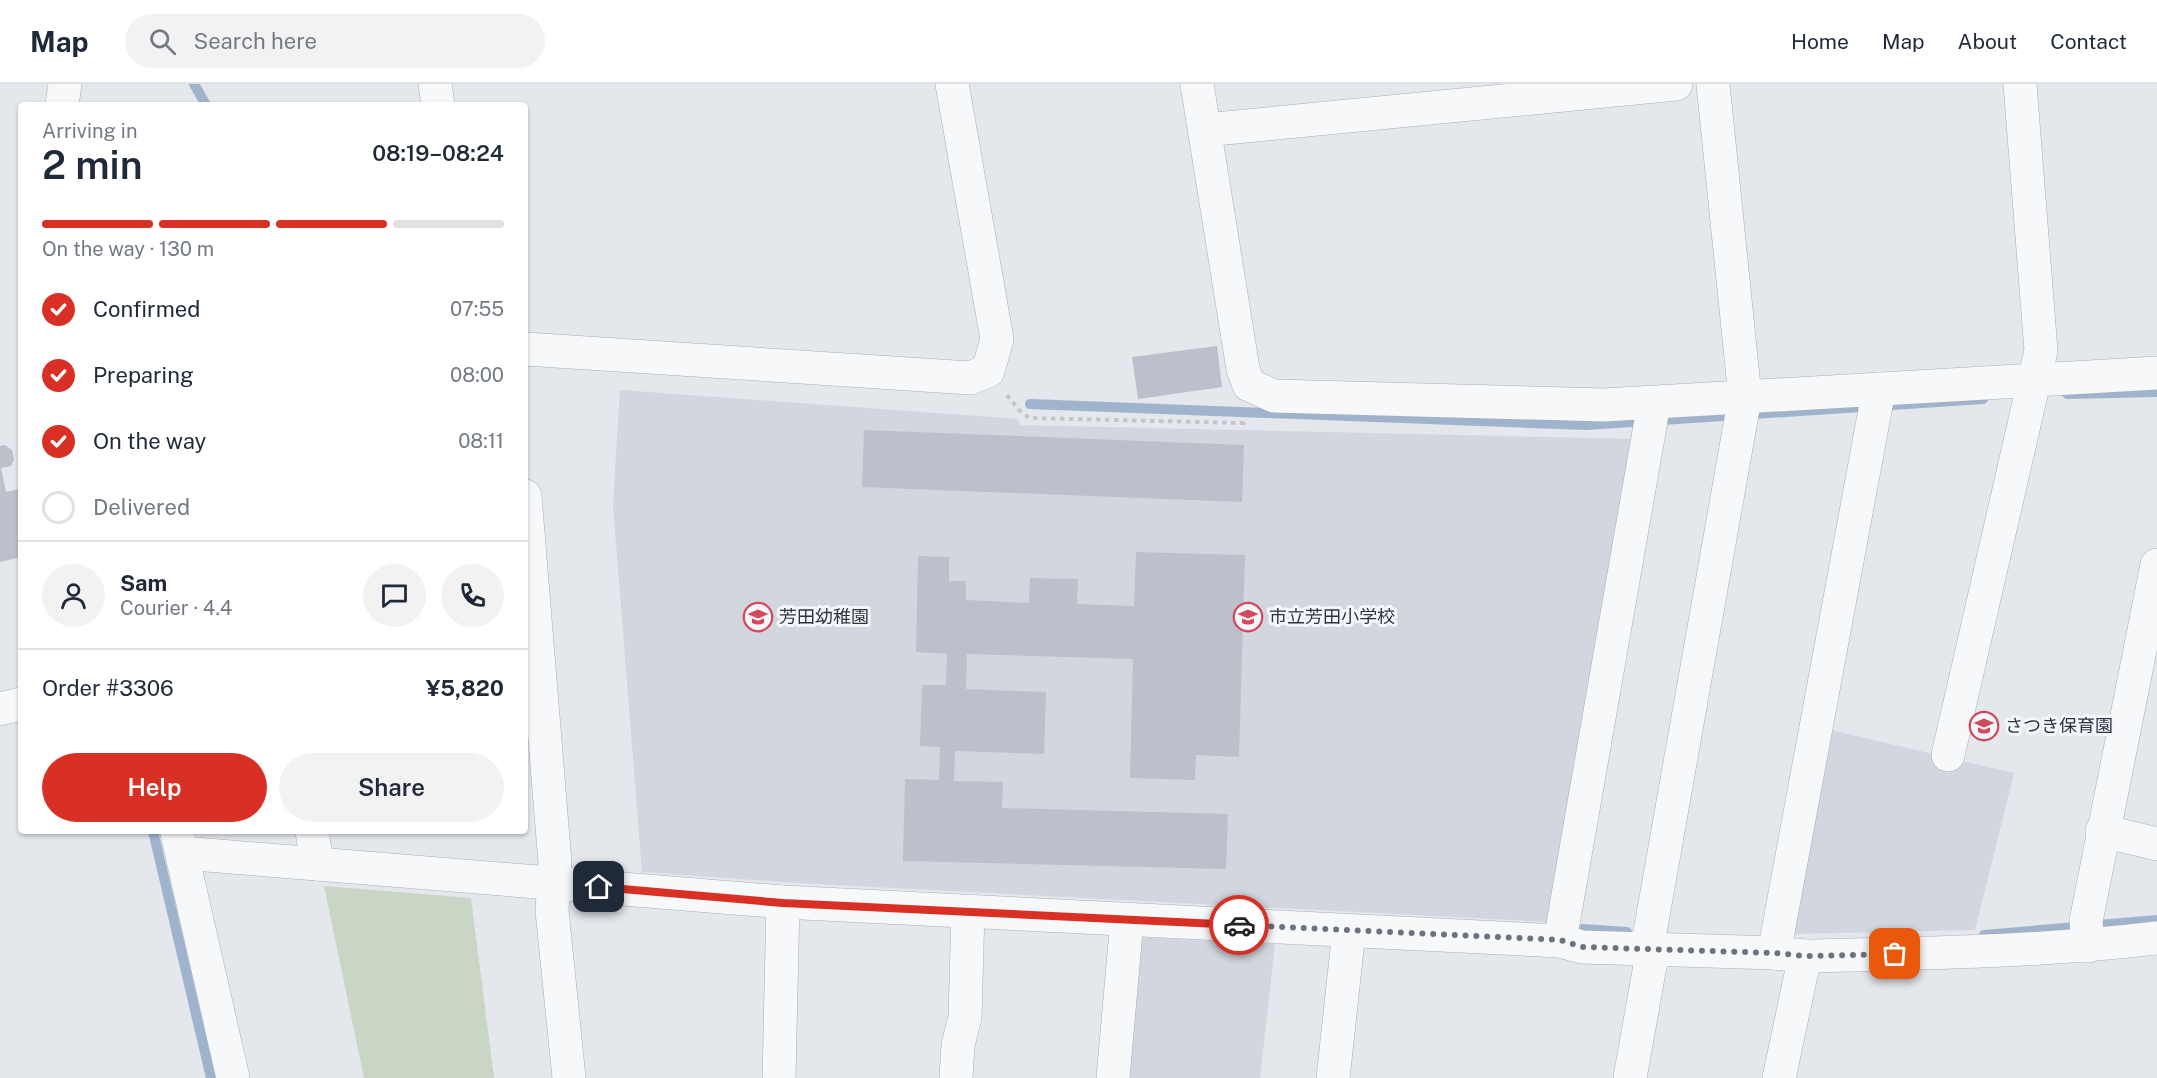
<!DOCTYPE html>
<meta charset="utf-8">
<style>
:root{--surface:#fff;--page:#f2f2f3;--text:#1f2937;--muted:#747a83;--line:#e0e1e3;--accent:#d93025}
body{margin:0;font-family:"Public Sans","Noto Sans JP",sans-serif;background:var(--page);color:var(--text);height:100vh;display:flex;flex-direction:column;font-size:22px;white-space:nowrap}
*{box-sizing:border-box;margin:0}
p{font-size:20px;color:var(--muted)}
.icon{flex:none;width:33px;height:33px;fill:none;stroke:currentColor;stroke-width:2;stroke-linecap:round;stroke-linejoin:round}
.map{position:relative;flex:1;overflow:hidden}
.details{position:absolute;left:18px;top:18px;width:510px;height:732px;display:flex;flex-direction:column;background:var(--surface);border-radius:6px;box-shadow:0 2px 4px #0004}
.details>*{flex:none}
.pin{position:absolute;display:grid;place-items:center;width:51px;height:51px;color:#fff;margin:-26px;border-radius:12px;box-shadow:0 3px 9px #0006}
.courier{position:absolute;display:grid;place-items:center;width:60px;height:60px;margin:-30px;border:4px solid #d93025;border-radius:50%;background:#fff;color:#222;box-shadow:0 2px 8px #0007}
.overview em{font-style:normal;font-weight:600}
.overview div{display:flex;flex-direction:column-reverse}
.overview{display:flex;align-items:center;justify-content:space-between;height:102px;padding:0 24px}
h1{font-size:39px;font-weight:600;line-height:45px}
.bar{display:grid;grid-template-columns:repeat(4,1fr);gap:9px 6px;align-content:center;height:72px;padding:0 24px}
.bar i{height:8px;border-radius:4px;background:var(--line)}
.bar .selected{background:var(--accent)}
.bar p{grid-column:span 4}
.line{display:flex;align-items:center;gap:15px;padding:0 24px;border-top:2px solid var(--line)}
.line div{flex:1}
.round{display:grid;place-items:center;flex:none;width:63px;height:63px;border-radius:32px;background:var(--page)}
ol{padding:0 24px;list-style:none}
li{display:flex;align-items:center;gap:18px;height:66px}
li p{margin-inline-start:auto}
li .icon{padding:6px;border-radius:50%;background:var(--accent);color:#fff;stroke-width:4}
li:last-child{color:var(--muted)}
li i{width:33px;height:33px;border:3px solid var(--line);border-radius:50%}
.action{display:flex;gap:12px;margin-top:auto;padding:12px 24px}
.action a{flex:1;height:69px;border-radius:36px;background:var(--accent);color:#fff;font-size:24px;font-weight:600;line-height:69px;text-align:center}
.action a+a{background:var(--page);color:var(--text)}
header{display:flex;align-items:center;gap:36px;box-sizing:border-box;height:84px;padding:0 30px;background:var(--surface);border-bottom:2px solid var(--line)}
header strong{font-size:28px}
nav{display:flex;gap:33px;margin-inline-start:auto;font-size:21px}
.search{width:420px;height:54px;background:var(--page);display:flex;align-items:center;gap:15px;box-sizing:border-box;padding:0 21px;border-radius:33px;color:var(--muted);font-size:22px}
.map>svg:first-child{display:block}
.built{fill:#d2d6de}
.green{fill:#c9d6c5}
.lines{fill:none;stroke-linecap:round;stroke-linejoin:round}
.stream{stroke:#9fb4cc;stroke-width:10}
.building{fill:#bbc0ca}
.minor-casing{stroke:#a9aeb7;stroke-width:34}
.path{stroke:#c2c5cb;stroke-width:4;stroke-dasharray:4.5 4.5;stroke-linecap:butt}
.minor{stroke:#f7f8fa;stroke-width:33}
.done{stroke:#6c737f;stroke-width:6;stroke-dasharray:0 10.8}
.route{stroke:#d93025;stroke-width:8}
.labels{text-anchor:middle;stroke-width:6;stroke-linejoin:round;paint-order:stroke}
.poi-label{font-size:18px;fill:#2b3445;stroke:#f4f6f9;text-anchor:start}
</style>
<header>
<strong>Map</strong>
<div class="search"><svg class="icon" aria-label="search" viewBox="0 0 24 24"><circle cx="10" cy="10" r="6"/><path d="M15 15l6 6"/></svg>Search here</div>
<nav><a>Home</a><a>Map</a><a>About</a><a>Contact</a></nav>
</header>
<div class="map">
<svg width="2157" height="994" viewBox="0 0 2157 994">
<rect width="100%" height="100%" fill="#e4e7ec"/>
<g class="built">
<polygon points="620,306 1018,335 1020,341 1635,355 1549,838 796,799 642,788 613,421"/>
<polygon points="1827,645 2014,689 1975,846 1791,850"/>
<polygon points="1135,853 1275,860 1260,994 1122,994"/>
</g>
<polygon class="green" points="324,802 471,814 494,994 364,994"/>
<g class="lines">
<g class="stream">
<polyline points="194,0 206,21"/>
<polyline points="2067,310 2157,308"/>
<polyline points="1030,320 1586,341 1983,315"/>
<polyline points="153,747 211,994"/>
<polyline points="1583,845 1627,848"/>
<polyline points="1984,851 2157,836"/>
</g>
</g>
<g class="building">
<polygon points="1217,262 1222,303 1138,315 1132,273"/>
<polygon points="864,346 1244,361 1242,418 862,403"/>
<polygon points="5,361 12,366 14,376 11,382 1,384 6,408 19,405 21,412 21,473 0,478 0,362"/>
<polygon points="1136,468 1245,471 1239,673 1196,671 1195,696 1130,694 1133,575 967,570 966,605 1046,608 1044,670 955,667 954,697 1003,698 1002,724 1228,730 1226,785 903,777 905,695 939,696 940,663 920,662 922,601 946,601 947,570 916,568 918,472 949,473 949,497 966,497 966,516 1029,519 1030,494 1078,495 1077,520 1134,522"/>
</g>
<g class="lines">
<g class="minor-casing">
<g id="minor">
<polyline points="435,0 438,21"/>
<polyline points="1197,0 1243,285 1249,301 1274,312 1604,321 2157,289"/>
<polyline points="62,21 65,0"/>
<polyline points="1205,46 1676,0"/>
<polyline points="525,265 970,294 988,287 997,255 952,0"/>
<polyline points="525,412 555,779 552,827 569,994"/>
<polyline points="0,625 21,620"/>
<polyline points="1948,671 2041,267 2020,0"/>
<polyline points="312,747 317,780"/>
<polyline points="2102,747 2157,760"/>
<polyline points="177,749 233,994"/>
<path d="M182 769 783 818 1560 857 1582 863 1774 869 1805 872C1923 869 2040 868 2157 854"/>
<polyline points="1560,857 1654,319"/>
<polyline points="2088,862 2086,837 2157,481"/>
<polyline points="1647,865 1745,313 1713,0"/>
<polyline points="1774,869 1879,305"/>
<polyline points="779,994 783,818"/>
<polyline points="956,994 958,961 965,933 968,828"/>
<polyline points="1113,994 1127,836"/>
<polyline points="1333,994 1349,847"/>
<polyline points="1630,994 1653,865"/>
<polyline points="1779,994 1805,872"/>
</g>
</g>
<polyline class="path" points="1007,311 1019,326 1029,334 1244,339 1244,335"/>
<use href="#minor" class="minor"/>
</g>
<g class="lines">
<polyline class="done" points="1239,841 1560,856 1582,863 1774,869 1805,872 1895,870"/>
<polyline class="route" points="599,803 783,819 1239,841"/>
</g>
<defs>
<g id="school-ring" transform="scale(1.5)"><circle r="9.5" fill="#f4f6f9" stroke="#d1495b" stroke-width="1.5"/><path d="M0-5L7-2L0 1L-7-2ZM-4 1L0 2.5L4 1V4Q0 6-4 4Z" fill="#d1495b"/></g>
</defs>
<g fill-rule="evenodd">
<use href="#school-ring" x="758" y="533"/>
<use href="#school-ring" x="1248" y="533"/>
<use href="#school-ring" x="1984" y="642"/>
</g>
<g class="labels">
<g class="poi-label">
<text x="779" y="539">芳田幼稚園</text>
<text x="1269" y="539">市立芳田小学校</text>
<text x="2005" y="648">さつき保育園</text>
</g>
</g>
</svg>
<div class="pin" style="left:1895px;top:870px;background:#ea580c"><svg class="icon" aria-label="bag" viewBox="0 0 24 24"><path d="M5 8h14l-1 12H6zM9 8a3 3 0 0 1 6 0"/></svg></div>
<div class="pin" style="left:599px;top:803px;background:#1f2937"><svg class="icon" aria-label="home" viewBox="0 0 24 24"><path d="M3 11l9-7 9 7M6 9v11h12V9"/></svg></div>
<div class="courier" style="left:1239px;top:841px"><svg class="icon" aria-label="car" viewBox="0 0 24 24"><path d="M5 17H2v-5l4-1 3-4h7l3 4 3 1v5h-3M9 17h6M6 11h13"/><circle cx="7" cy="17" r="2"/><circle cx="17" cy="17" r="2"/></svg></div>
<section class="details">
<div class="overview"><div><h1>2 min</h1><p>Arriving in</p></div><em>08:19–08:24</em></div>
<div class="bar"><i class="selected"></i><i class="selected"></i><i class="selected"></i><i></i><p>On the way · 130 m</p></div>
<ol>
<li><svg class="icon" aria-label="check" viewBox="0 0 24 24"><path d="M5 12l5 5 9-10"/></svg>Confirmed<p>07:55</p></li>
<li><svg class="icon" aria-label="check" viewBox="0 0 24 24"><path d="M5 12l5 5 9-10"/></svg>Preparing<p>08:00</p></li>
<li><svg class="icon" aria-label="check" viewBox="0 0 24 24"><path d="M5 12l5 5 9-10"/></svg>On the way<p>08:11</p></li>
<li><i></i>Delivered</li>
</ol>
<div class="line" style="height:108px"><a class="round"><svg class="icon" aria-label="person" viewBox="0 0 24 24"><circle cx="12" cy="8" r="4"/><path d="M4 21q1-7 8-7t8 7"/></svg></a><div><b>Sam</b><p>Courier · 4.4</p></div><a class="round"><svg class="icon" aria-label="chat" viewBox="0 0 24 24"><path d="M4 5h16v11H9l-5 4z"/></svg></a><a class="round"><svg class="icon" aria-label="phone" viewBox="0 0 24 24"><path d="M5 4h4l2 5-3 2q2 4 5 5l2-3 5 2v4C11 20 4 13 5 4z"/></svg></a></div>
<div class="line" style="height:78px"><div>Order #3306</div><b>¥5,820</b></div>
<div class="action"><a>Help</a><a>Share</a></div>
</section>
</div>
